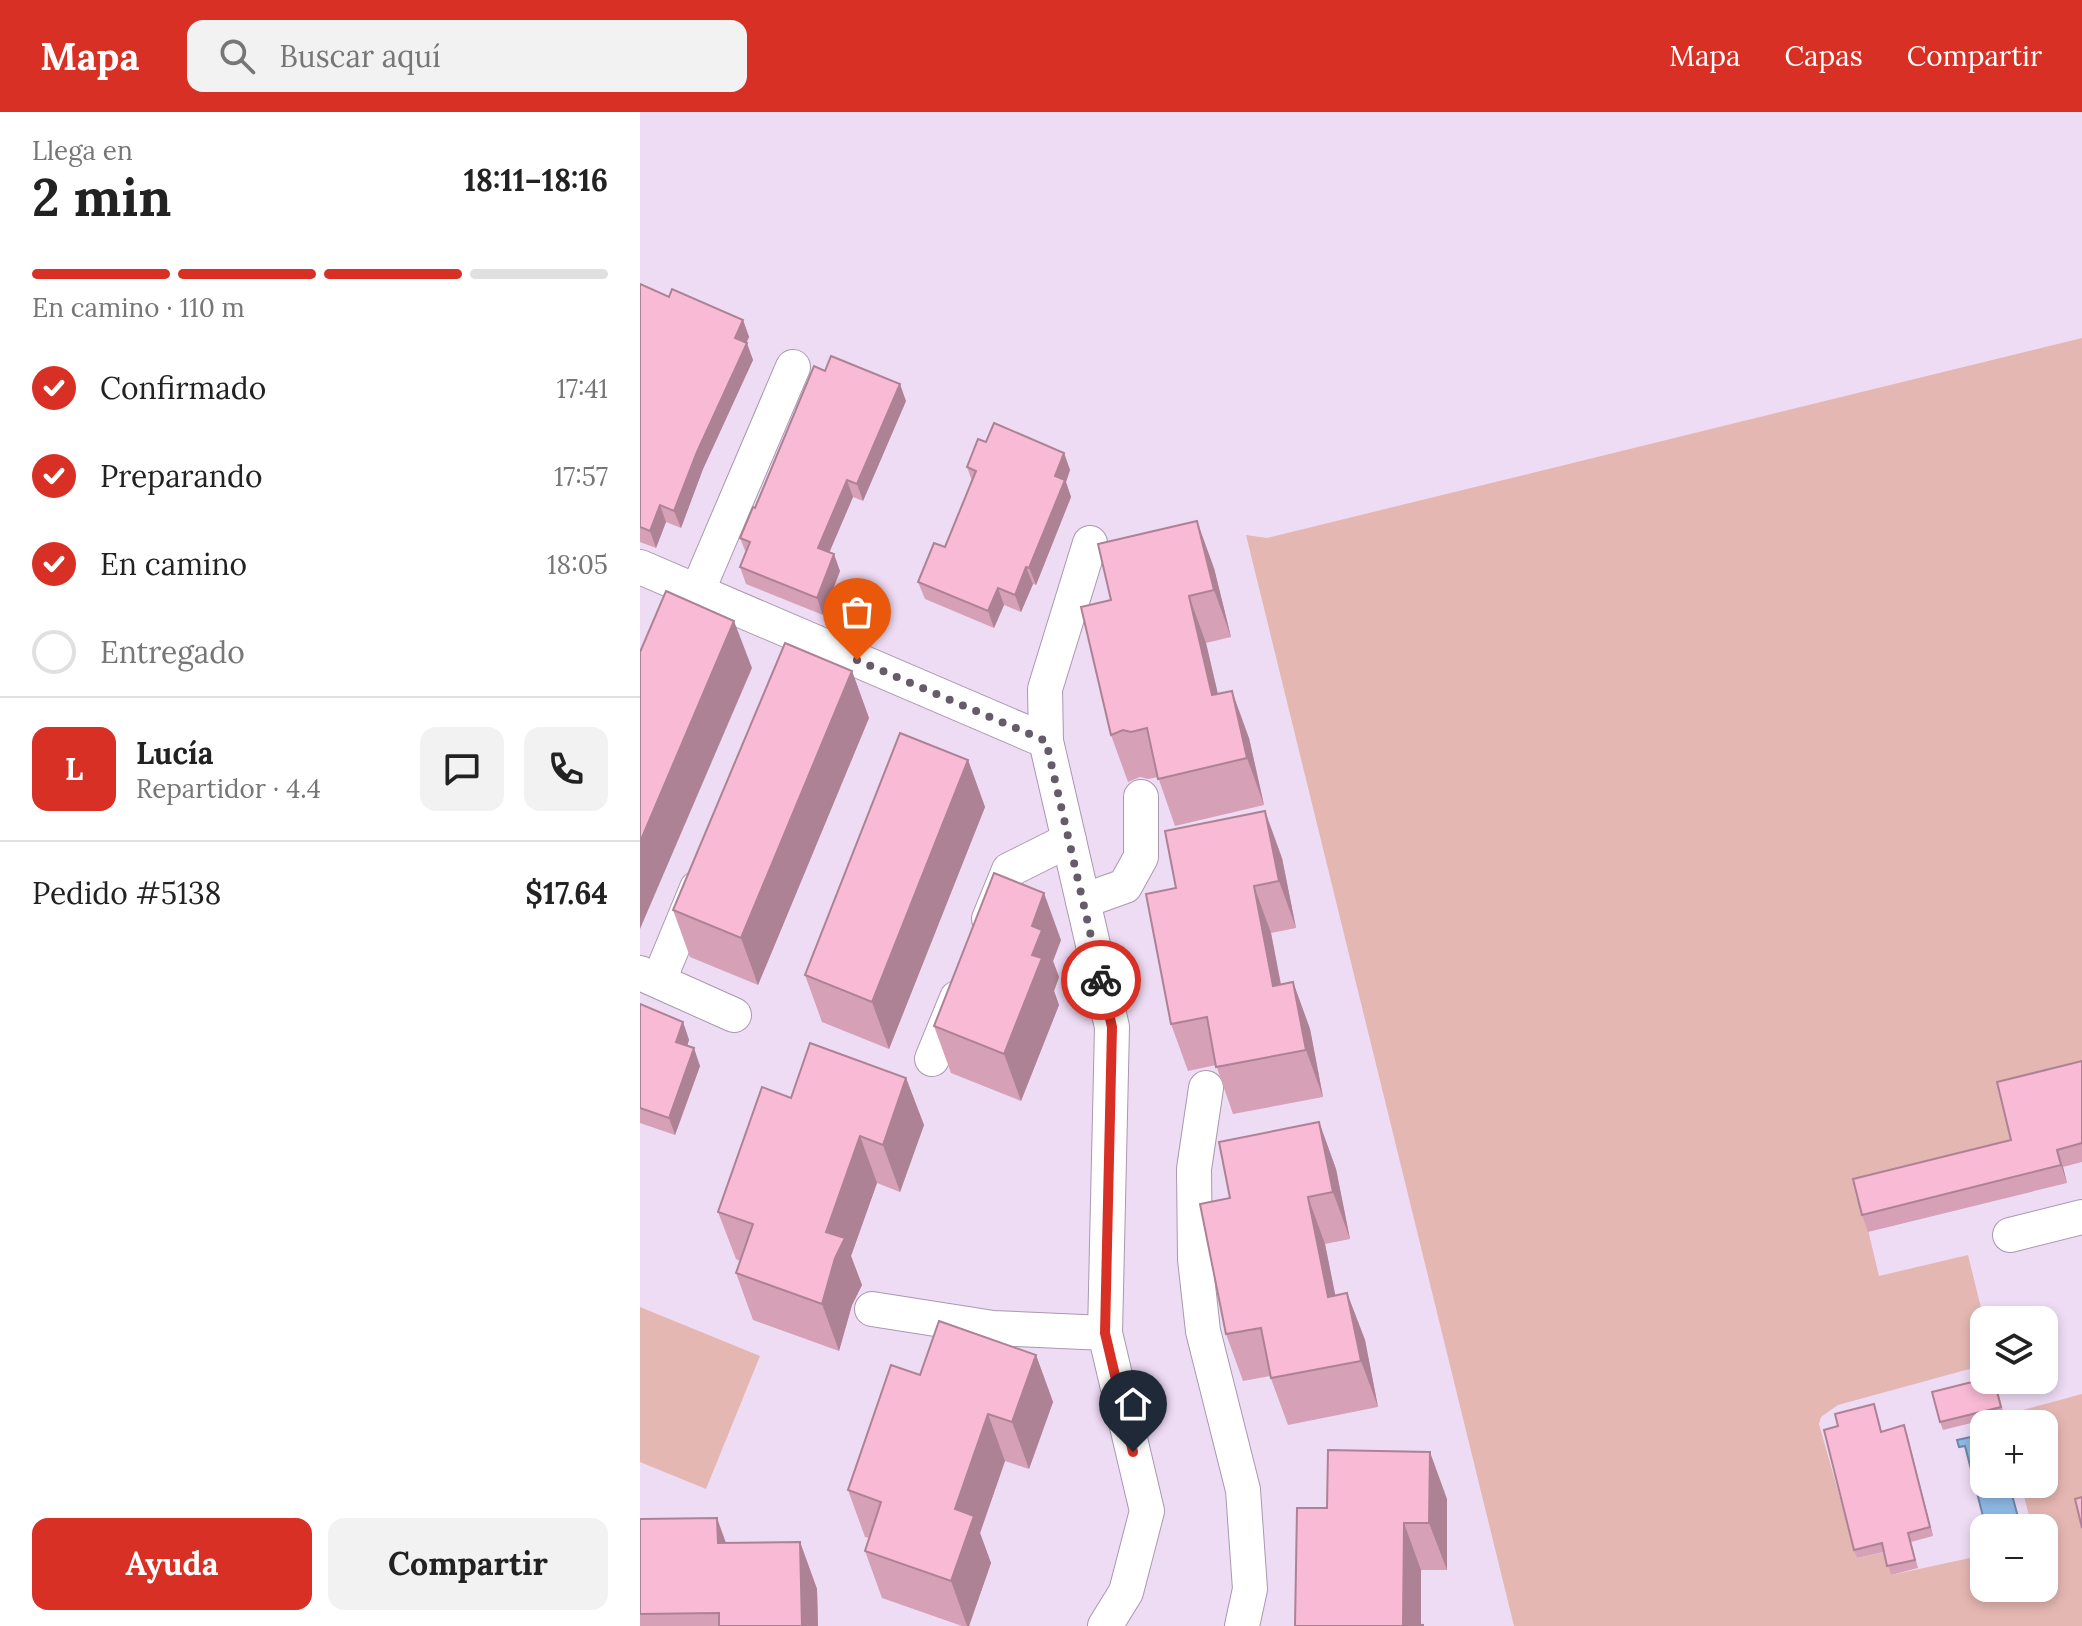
<!DOCTYPE html>
<html lang="es">
<meta charset="utf-8">
<style>
:root{--surface:#fff;--page:#f2f2f2;--text:#222;--muted:#767676;--line:#e0e0e0;--accent:#d93025}
body{margin:0;font-family:Lora,serif;background:var(--page);color:var(--text);height:100vh;display:flex;flex-direction:column;font-size:30px;white-space:nowrap}
*{box-sizing:border-box;margin:0}
p{font-size:26px;color:var(--muted)}
.icon{flex:none;width:44px;height:44px;fill:none;stroke:currentColor;stroke-width:2;stroke-linecap:round;stroke-linejoin:round}
.map{position:relative;flex:1;overflow:hidden}
.details{display:flex;flex-direction:column;background:var(--surface);width:640px}
.details>*{flex:none}
.fabs{position:absolute;left:1330px;top:1194px;display:grid;gap:16px}
.fabs a{display:grid;place-items:center;width:88px;height:88px;border-radius:16px;background:var(--surface);box-shadow:0 4px 12px #0003;font-size:40px}
.pin{position:absolute;display:grid;place-items:center;width:68px;height:68px;color:#fff;margin:-82px -34px;border-radius:50% 50% 50% 0;rotate:-45deg;box-shadow:0 0 8px #0007}
.pin .icon{rotate:45deg}
.courier{position:absolute;display:grid;place-items:center;width:80px;height:80px;margin:-40px;border:6px solid #d93025;border-radius:50%;background:#fff;color:#222;box-shadow:0 2px 10px #0007}
.head em{font-style:normal;font-weight:700}
.head div{display:flex;flex-direction:column-reverse}
.head{display:flex;align-items:center;justify-content:space-between;height:136px;padding:0 32px}
h1{font-size:52px;font-weight:700;line-height:60px}
.bar{display:grid;grid-template-columns:repeat(4,1fr);gap:12px 8px;align-content:center;height:96px;padding:0 32px}
.bar i{height:10px;border-radius:6px;background:var(--line)}
.bar .active{background:var(--accent)}
.bar p{grid-column:span 4}
.line{display:flex;align-items:center;gap:20px;padding:0 32px;border-top:2px solid var(--line)}
.line div{flex:1}
.round{display:grid;place-items:center;flex:none;width:84px;height:84px;border-radius:16px;background:var(--page)}
ol{padding:0 32px;list-style:none}
li{display:flex;align-items:center;gap:24px;height:88px}
li p{margin-inline-start:auto}
li .icon{padding:8px;border-radius:50%;background:var(--accent);color:#fff;stroke-width:4}
li:last-child{color:var(--muted)}
li i{width:44px;height:44px;border:4px solid var(--line);border-radius:50%}
.cta{display:flex;gap:16px;margin-top:auto;padding:16px 32px}
.cta a{flex:1;height:92px;border-radius:16px;background:var(--accent);color:#fff;font-size:32px;font-weight:700;line-height:92px;text-align:center}
.cta a+a{background:var(--page);color:var(--text)}
header{display:flex;align-items:center;gap:48px;box-sizing:border-box;height:112px;padding:0 40px;background:var(--accent);color:#fff}
header strong{font-size:38px}
nav{display:flex;gap:44px;margin-inline-start:auto;font-size:28px}
.search{width:560px;height:72px;background:var(--page);display:flex;align-items:center;gap:20px;box-sizing:border-box;padding:0 28px;border-radius:16px;color:var(--muted);font-size:30px}
main{display:flex;flex:1;min-height:0}
.map>svg:first-child{display:block}
.green{fill:#e5b7b2}
.water{fill:#8fbbe7;stroke:#6c89ab;stroke-width:2}
.lines{fill:none;stroke-linecap:round;stroke-linejoin:round}
.minor-casing{stroke:#a998af;stroke-width:36}
.minor{stroke:#fff;stroke-width:34}
.wall{fill:#d6a0b7}
.shaded-wall{fill:#ae8295}
.building{fill:#f9bad5;stroke:#ae8295;stroke-width:2}
.done{stroke:#665b69;stroke-width:8;stroke-dasharray:0 14.4}
.route{stroke:#d93025;stroke-width:10}
</style>
<header>
<strong>Mapa</strong>
<div class="search"><svg class="icon" aria-label="search" viewBox="0 0 24 24"><circle cx="10" cy="10" r="6"/><path d="M15 15l6 6"/></svg>Buscar aquí</div>
<nav><a>Mapa</a><a>Capas</a><a>Compartir</a></nav>
</header>
<main>
<section class="details">
<div class="head"><div><h1>2 min</h1><p>Llega en</p></div><em>18:11–18:16</em></div>
<div class="bar"><i class="active"></i><i class="active"></i><i class="active"></i><i></i><p>En camino · 110 m</p></div>
<ol>
<li><svg class="icon" aria-label="check" viewBox="0 0 24 24"><path d="M5 12l5 5 9-10"/></svg>Confirmado<p>17:41</p></li>
<li><svg class="icon" aria-label="check" viewBox="0 0 24 24"><path d="M5 12l5 5 9-10"/></svg>Preparando<p>17:57</p></li>
<li><svg class="icon" aria-label="check" viewBox="0 0 24 24"><path d="M5 12l5 5 9-10"/></svg>En camino<p>18:05</p></li>
<li><i></i>Entregado</li>
</ol>
<div class="line" style="height:144px"><b class="round" style="background:var(--accent);color:#fff">L</b><div><b>Lucía</b><p>Repartidor · 4.4</p></div><a class="round"><svg class="icon" aria-label="chat" viewBox="0 0 24 24"><path d="M4 5h16v11H9l-5 4z"/></svg></a><a class="round"><svg class="icon" aria-label="phone" viewBox="0 0 24 24"><path d="M5 4h4l2 5-3 2q2 4 5 5l2-3 5 2v4C11 20 4 13 5 4z"/></svg></a></div>
<div class="line" style="height:104px"><div>Pedido #5138</div><b>$17.64</b></div>
<div class="cta"><a>Ayuda</a><a>Compartir</a></div>
</section>
<div class="map">
<svg width="1442" height="1514" viewBox="0 0 1442 1514">
<rect width="100%" height="100%" fill="#eedcf5"/>
<g class="green">
<polygon points="1442,226 1442,968 1377,1045 1220,1084 1239,1164 1328,1143 1344,1208 1344,1253 1198,1293 1181,1305 1179,1312 1217,1446 1245,1440 1251,1463 1344,1443 1344,1476 1404,1476 1404,1416 1392,1416 1381,1372 1404,1372 1404,1312 1366,1312 1364,1303 1442,1282 1442,1514 874,1514 606,423 627,426"/>
<polygon points="0,1195 120,1244 66,1377 0,1350"/>
</g>
<polygon class="water" points="1344,1322 1344,1372 1369,1372 1381,1416 1346,1416 1325,1334 1319,1335 1317,1328"/>
<g class="lines">
<g class="minor-casing">
<g id="minor">
<polyline points="450,431 405,577 406,629 472,915 465,1221 507,1399 486,1480 465,1514"/>
<polyline points="0,455 406,629"/>
<polyline points="57,480 153,255"/>
<polyline points="443,789 485,774 501,745 501,685"/>
<polyline points="349,807 369,758 429,728"/>
<polyline points="0,861 94,903"/>
<polyline points="19,868 57,776"/>
<polyline points="292,947 317,886"/>
<polyline points="566,976 554,1057 555,1147 563,1219 603,1378 610,1477 602,1514"/>
<polyline points="1370,1123 1442,1105"/>
<polyline points="232,1197 353,1216 465,1221"/>
</g>
</g>
<use href="#minor" class="minor"/>
</g>
<g class="wall">
<polygon points="0,172 29,185 103,208 109,225 106,231 113,248 63,357 41,416 26,410 16,436 0,430"/>
<polygon points="266,289 223,389 213,385 189,440 200,459 183,503 106,472 100,455 106,441 100,426 115,396"/>
<polygon points="346,330 424,341 430,358 426,370 431,385 396,473 393,472 381,500 364,493 354,516 285,487 278,470 305,435 332,369 327,355"/>
<polygon points="574,456 591,525 566,531 578,582 609,626 624,693 535,714 518,665 508,667 500,665 488,670 471,623 471,488"/>
<polygon points="212,559 229,606 118,873 50,845 33,798"/>
<polygon points="328,648 345,695 249,937 182,910 165,863"/>
<polygon points="642,746 656,816 631,821 641,872 653,870 670,917 683,985 593,1002 576,953 548,959 531,912 536,776"/>
<polygon points="421,828 413,849 419,865 414,879 419,893 381,989 311,961 294,914"/>
<polygon points="0,892 43,910 49,928 47,934 60,954 35,1023 0,1011"/>
<polygon points="1442,949 1442,1050 1423,1055 1427,1071 1228,1120 1222,1103 1371,1028"/>
<polygon points="266,966 284,1013 260,1080 237,1071 211,1144 222,1173 212,1193 199,1239 113,1208 96,1161 100,1149 96,1147 78,1100 151,986"/>
<polygon points="679,1010 696,1057 710,1127 685,1132 695,1183 707,1181 725,1228 738,1295 648,1313 630,1264 603,1269 586,1222 590,1086"/>
<polygon points="396,1243 413,1290 389,1357 365,1349 340,1421 351,1451 329,1514 322,1514 242,1486 225,1439 229,1426 225,1425 208,1378"/>
<polygon points="1355,1268 1364,1303 1303,1318 1300,1310"/>
<polygon points="1237,1301 1242,1320 1264,1313 1293,1424 1271,1430 1278,1456 1251,1463 1244,1440 1217,1446 1214,1438 1198,1314"/>
<polygon points="807,1387 807,1458 781,1458 781,1512 655,1514 687,1396"/>
<polygon points="0,1407 86,1431 160,1430 177,1477 178,1514 0,1514"/>
</g>
<g class="shaded-wall">
<polygon points="103,208 109,225 101,243 95,226"/>
<polygon points="107,231 113,248 63,357 41,416 34,399 57,340"/>
<polygon points="260,272 266,289 223,389 217,372"/>
<polygon points="424,341 430,358 426,370 431,385 396,473 389,456 415,364"/>
<polygon points="207,368 213,385 184,453 178,436"/>
<polygon points="20,393 26,410 16,436 10,419"/>
<polygon points="557,409 574,456 591,525 574,478"/>
<polygon points="194,442 200,459 183,503 177,486"/>
<polygon points="386,455 393,472 381,500 375,483"/>
<polygon points="358,476 364,493 354,516 348,499"/>
<polygon points="549,484 566,531 589,630 572,583"/>
<polygon points="94,509 112,556 0,817 0,730"/>
<polygon points="212,559 229,606 118,873 101,826"/>
<polygon points="592,579 609,626 624,693 607,646"/>
<polygon points="328,648 345,695 249,937 232,890"/>
<polygon points="625,699 642,746 656,816 639,769"/>
<polygon points="614,774 631,821 650,921 633,874"/>
<polygon points="404,781 421,828 413,849 419,865 414,879 419,893 381,989 364,942 392,843 392,814"/>
<polygon points="653,870 670,917 683,985 666,938"/>
<polygon points="43,910 49,928 43,947 36,930"/>
<polygon points="54,936 60,954 35,1023 29,1006"/>
<polygon points="266,966 284,1013 260,1080 243,1033"/>
<polygon points="679,1010 696,1057 710,1127 693,1080"/>
<polygon points="220,1024 237,1071 211,1144 222,1173 212,1193 199,1239 182,1192 186,1120"/>
<polygon points="1417,1038 1423,1055 1427,1071 1421,1053"/>
<polygon points="668,1085 685,1132 705,1231 688,1185"/>
<polygon points="707,1181 725,1228 738,1295 721,1249"/>
<polygon points="396,1243 413,1290 389,1357 372,1310"/>
<polygon points="348,1302 365,1349 340,1421 351,1451 329,1514 327,1514 311,1469 315,1397"/>
<polygon points="1264,1313 1267,1322 1293,1424 1290,1415"/>
<polygon points="790,1340 807,1387 807,1458 789,1411"/>
<polygon points="77,1406 94,1453 78,1431"/>
<polygon points="764,1411 781,1458 781,1514 763,1512"/>
<polygon points="160,1430 177,1477 178,1514 162,1514"/>
</g>
<g class="building">
<polygon points="0,172 29,185 32,177 103,208 95,226 107,231 57,340 34,399 20,393 10,419 0,415"/>
<polygon points="191,244 260,272 217,372 207,368 178,436 194,442 177,486 100,455 110,430 100,426 113,395 115,396 174,254 185,259"/>
<polygon points="354,311 424,341 415,364 425,368 389,456 386,455 375,483 358,476 348,499 278,470 294,431 305,435 336,359 327,355 338,327 346,330"/>
<polygon points="557,409 574,478 549,484 572,583 592,579 607,646 518,667 507,616 491,620 483,618 471,623 441,495 471,488 458,432"/>
<polygon points="26,479 94,509 0,730 0,540"/>
<polygon points="145,531 212,559 101,826 33,798"/>
<polygon points="260,621 328,648 232,890 165,863"/>
<polygon points="625,699 639,769 614,774 633,874 653,870 666,938 576,955 567,905 531,912 506,782 536,776 525,719"/>
<polygon points="354,761 404,781 392,814 402,818 392,843 402,846 364,942 294,914"/>
<polygon points="0,892 43,910 36,930 54,936 29,1006 0,996"/>
<polygon points="170,931 266,966 243,1033 220,1024 186,1120 205,1126 195,1146 182,1192 96,1161 113,1112 78,1100 122,975 151,986"/>
<polygon points="1442,949 1442,1031 1417,1038 1421,1053 1222,1103 1213,1067 1371,1028 1357,970"/>
<polygon points="679,1010 693,1080 668,1085 688,1185 707,1181 721,1249 631,1266 621,1216 586,1222 560,1092 590,1086 579,1030"/>
<polygon points="299,1209 396,1243 372,1310 348,1302 315,1397 334,1404 311,1469 225,1439 241,1390 208,1378 251,1253 280,1263"/>
<polygon points="1344,1267 1354,1268 1361,1295 1300,1310 1292,1280"/>
<polygon points="1234,1292 1241,1320 1264,1313 1290,1415 1268,1421 1275,1448 1247,1454 1242,1431 1214,1438 1184,1318 1198,1314 1195,1302"/>
<polygon points="688,1338 790,1340 789,1411 764,1411 763,1512 783,1513 783,1514 655,1514 657,1396 687,1396"/>
<polygon points="1442,1385 1442,1416 1435,1387"/>
<polygon points="77,1406 78,1431 160,1430 162,1514 79,1514 79,1501 0,1502 0,1407"/>
</g>
<g class="lines">
<polyline class="done" points="217,548 406,629 461,868"/>
<polyline class="route" points="461,868 472,915 465,1221 493,1340"/>
</g>
</svg>
<div class="fabs">
<a><svg class="icon" aria-label="layers" viewBox="0 0 24 24"><path d="M12 4l9 5-9 5-9-5zM3 14l9 5 9-5"/></svg></a>
<a>+</a>
<a>−</a>
</div>
<div class="pin" style="left:217px;top:548px;background:#ea580c"><svg class="icon" aria-label="bag" viewBox="0 0 24 24"><path d="M5 8h14l-1 12H6zM9 8a3 3 0 0 1 6 0"/></svg></div>
<div class="pin" style="left:493px;top:1340px;background:#1f2937"><svg class="icon" aria-label="home" viewBox="0 0 24 24"><path d="M3 11l9-7 9 7M6 9v11h12V9"/></svg></div>
<div class="courier" style="left:461px;top:868px"><svg class="icon" aria-label="bike" viewBox="0 0 24 24"><circle cx="6" cy="16" r="4"/><circle cx="18" cy="16" r="4"/><path d="M6 16l4-8h5l3 8M10 8l3 8H6M13 5h3"/></svg></div>
</div>
</main>
